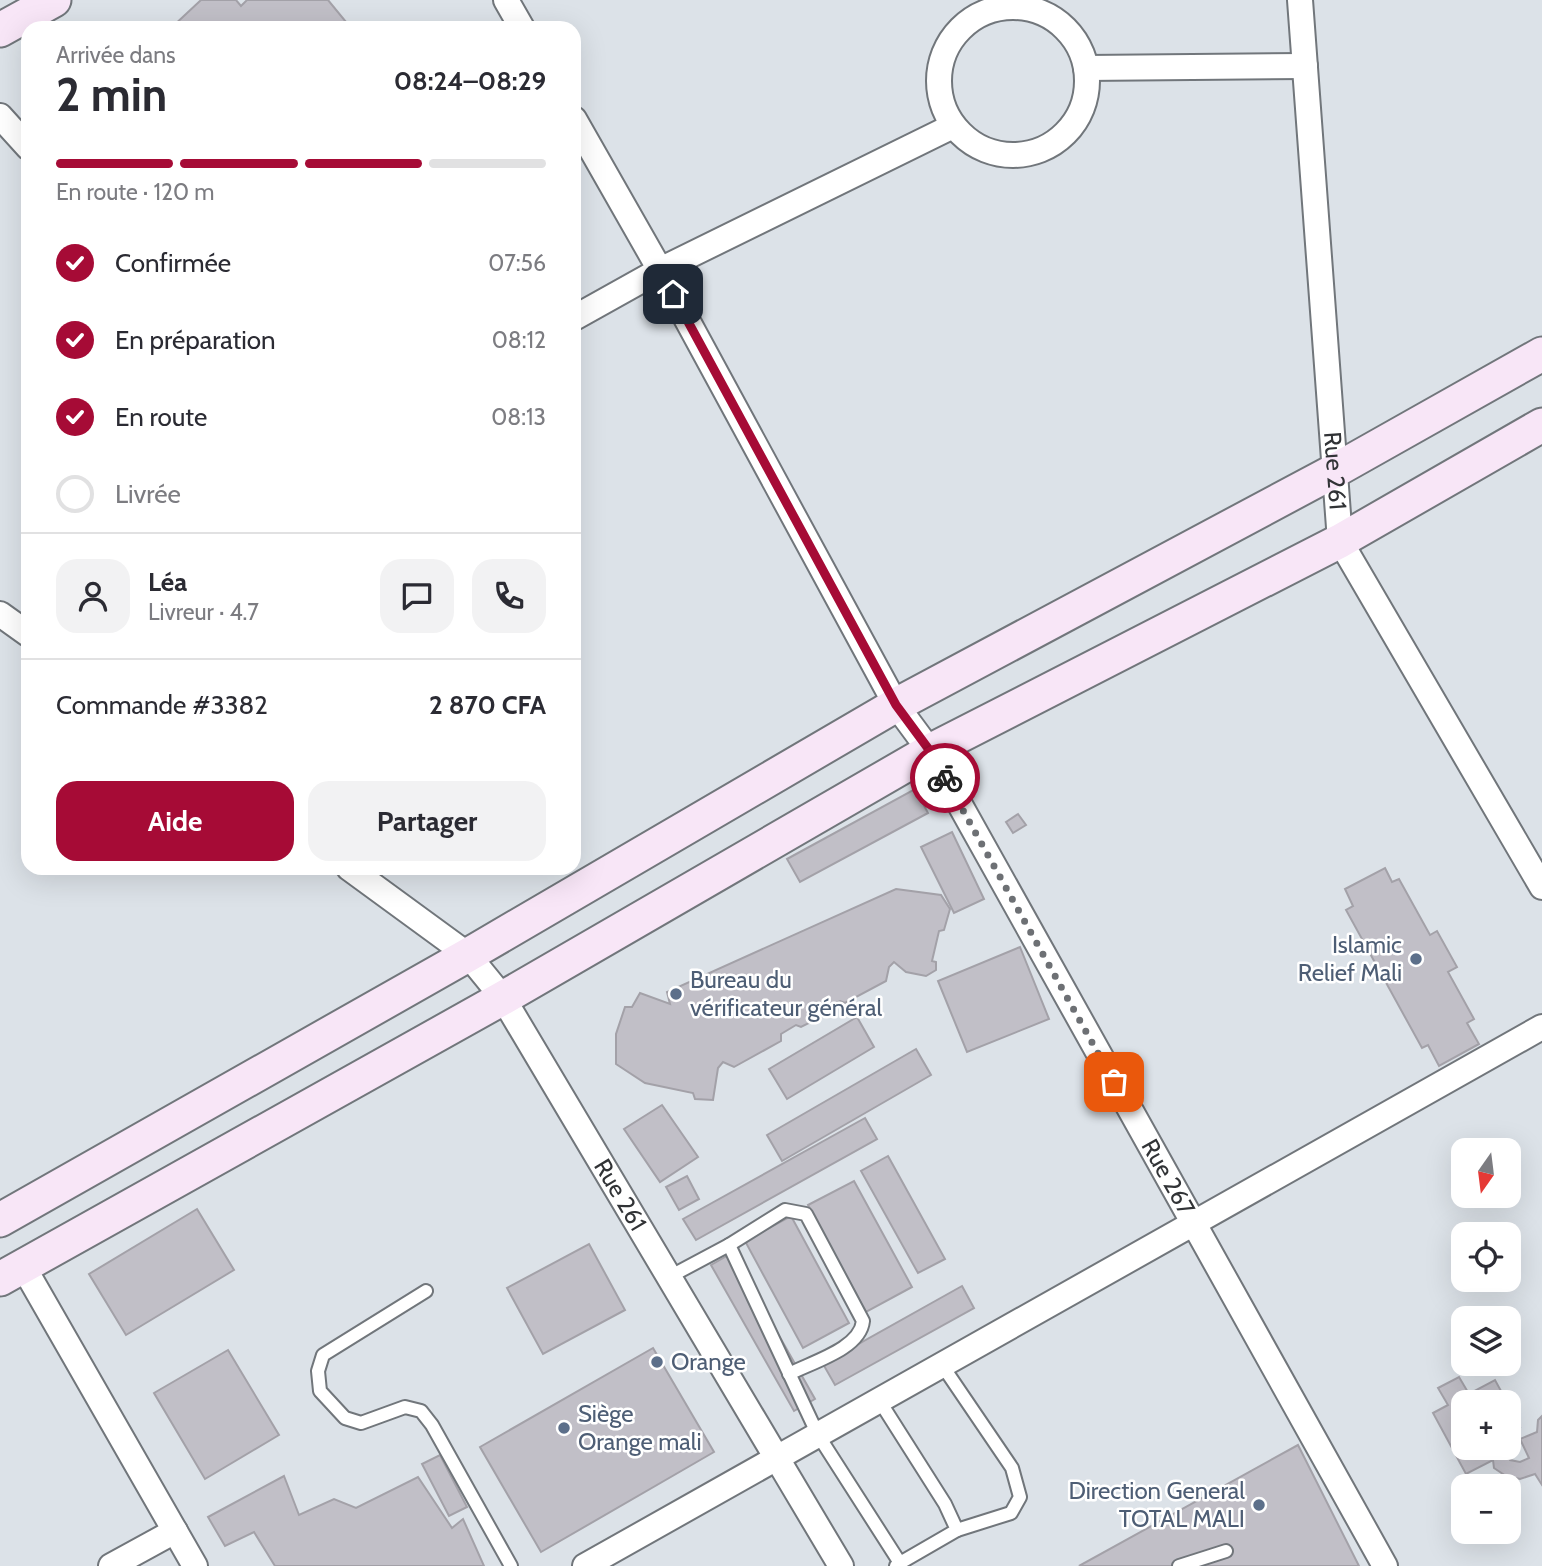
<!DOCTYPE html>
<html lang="fr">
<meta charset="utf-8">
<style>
:root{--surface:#fff;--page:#f2f2f3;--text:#2b2b33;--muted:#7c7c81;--line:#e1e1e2;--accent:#a60b36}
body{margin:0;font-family:Cabin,sans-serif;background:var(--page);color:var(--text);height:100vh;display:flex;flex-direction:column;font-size:26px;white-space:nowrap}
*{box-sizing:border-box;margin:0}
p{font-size:23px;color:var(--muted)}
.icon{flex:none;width:38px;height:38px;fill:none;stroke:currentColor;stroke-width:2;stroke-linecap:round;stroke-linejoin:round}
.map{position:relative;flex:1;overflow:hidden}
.sheet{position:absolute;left:21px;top:21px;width:560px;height:854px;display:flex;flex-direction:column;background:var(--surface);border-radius:21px;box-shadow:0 7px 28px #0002}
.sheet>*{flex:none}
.needle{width:46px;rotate:194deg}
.fabs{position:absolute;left:1451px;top:1138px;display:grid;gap:14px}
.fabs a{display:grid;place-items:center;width:70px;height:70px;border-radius:14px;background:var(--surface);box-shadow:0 7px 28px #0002;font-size:35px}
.pin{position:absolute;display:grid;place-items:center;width:60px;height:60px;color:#fff;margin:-30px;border-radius:14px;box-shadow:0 4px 10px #0006}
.courier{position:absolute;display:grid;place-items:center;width:70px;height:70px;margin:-35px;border:5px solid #a60b36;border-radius:50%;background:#fff;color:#222;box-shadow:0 2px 9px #0007}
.head em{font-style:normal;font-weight:800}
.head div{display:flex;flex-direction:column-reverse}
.head{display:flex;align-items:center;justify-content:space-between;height:119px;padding:0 35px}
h1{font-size:46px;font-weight:800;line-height:52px}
.bar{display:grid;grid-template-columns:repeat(4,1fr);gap:10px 7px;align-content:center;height:84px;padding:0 35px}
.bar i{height:9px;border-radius:5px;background:var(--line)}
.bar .on{background:var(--accent)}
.bar p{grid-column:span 4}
.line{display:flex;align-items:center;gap:18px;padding:0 35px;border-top:2px solid var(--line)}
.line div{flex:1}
.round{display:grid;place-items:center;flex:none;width:74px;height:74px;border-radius:21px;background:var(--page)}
ol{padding:0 35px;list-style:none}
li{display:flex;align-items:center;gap:21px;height:77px}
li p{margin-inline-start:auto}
li .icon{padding:7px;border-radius:50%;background:var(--accent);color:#fff;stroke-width:4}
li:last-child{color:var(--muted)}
li i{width:38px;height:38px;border:4px solid var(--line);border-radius:50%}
.button{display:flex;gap:14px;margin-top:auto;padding:14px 35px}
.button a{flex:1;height:80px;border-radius:21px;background:var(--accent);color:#fff;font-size:28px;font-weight:800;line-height:80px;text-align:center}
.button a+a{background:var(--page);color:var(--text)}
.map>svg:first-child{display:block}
.building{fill:#c1bfc7;stroke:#a3a1a8;stroke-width:2}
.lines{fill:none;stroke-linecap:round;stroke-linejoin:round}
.lane-casing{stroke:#71767b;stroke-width:16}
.street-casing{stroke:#71767b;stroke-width:28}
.secondary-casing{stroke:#71767b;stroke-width:37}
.lane{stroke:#fff;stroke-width:12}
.street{stroke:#fff;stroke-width:24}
.secondary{stroke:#f8e6f7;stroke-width:33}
.done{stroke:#6d7074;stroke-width:7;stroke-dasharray:0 12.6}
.route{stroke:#a60b36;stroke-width:9}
.service-dot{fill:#5c6f8a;stroke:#fff;stroke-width:2.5}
.labels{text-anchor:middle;stroke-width:5;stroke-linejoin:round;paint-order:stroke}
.street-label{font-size:24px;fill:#313336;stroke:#fff}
.service-label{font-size:24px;fill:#4e5e75;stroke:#fff;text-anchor:start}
</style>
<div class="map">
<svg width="1542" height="1566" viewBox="0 0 1542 1566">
<rect width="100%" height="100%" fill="#dce2e8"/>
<g class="building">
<polygon points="201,0 236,0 241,6 247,0 328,0 351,28 171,28"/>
<polygon points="915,789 928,813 800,882 787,859"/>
<polygon points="1018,814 1026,825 1013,833 1006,822"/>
<polygon points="952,832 984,899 954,913 921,847"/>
<polygon points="1385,868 1392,882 1399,879 1430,935 1437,931 1457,967 1448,972 1474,1019 1467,1023 1479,1044 1439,1066 1428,1045 1422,1048 1346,910 1353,906 1345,889"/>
<polygon points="896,889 941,895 950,909 944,930 939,931 932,961 936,962 936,970 926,976 906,972 894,962 889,967 886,981 845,1003 840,1001 826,1008 827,1014 801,1027 796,1025 781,1034 781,1041 734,1067 723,1062 718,1068 713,1100 695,1099 693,1093 645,1083 616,1064 616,1034 625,1007 632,1007 640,993 670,1004 667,992"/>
<polygon points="1020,947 1049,1019 967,1052 938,981"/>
<polygon points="857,1017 874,1047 787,1099 769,1069"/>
<polygon points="916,1049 931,1075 782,1161 767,1135"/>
<polygon points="662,1105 698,1157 660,1182 624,1129"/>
<polygon points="865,1118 877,1139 696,1240 683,1219"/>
<polygon points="888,1156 945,1259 918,1273 861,1171"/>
<polygon points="687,1176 699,1199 679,1210 666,1187"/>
<polygon points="854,1181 912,1287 866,1312 808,1205"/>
<polygon points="197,1209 234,1270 126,1335 89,1274"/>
<polygon points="791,1216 849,1323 803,1348 745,1241"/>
<polygon points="589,1244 625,1310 543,1354 507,1288"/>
<polygon points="732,1253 815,1399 794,1411 711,1265"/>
<polygon points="962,1286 974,1308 835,1385 823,1364"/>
<polygon points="653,1348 714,1452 541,1552 480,1447"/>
<polygon points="228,1350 279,1435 205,1479 154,1393"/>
<polygon points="1459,1377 1469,1394 1495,1380 1507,1402 1463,1402 1463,1447 1508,1447 1508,1436 1514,1445 1505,1450 1510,1460 1520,1462 1529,1458 1520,1439 1537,1432 1538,1420 1542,1416 1542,1485 1535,1474 1520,1479 1506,1476 1494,1468 1493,1460 1466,1474 1433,1413 1448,1405 1438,1388"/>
<polygon points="1508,1404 1520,1427 1508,1433"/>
<polygon points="1298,1445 1359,1566 1079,1566"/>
<polygon points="440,1455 467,1507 449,1516 422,1464"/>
<polygon points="284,1476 299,1515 334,1499 356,1508 418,1477 452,1528 463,1519 484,1566 275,1566 254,1532 225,1546 208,1517"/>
</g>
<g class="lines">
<g class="lane-casing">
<g id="lane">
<path d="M729 1245 785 1210 806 1214 863 1321C860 1349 812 1362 789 1374"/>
<polyline points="669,1277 729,1245 818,1435 900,1563 896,1566"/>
<polyline points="426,1291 323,1355 318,1371 320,1391 345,1418 361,1423 405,1407 421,1411 432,1425 511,1566"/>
<polyline points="942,1365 1012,1468 1020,1497 1011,1513 957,1530"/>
<polyline points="879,1400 945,1504 957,1530 900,1563"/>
<polyline points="1179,1566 1226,1551"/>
</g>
</g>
<g class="street-casing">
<g id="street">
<polyline points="506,0 522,28"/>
<path id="s1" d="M1300 0 1340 541 1542 887"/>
<circle cx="1013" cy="81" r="74"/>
<polyline points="1086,68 1305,66"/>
<polyline points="0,116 28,147"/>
<path id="s2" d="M574 119 660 270 896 705 930 751 1385 1566"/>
<polyline points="574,318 660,270 953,126"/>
<polyline points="0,614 28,634"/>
<path id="s3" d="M349 868 468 955 503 998 841 1566"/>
<polyline points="23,1266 195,1566"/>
<polyline points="111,1566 175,1531"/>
<polyline points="585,1566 1542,1027"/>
</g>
</g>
<g class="secondary-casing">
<g id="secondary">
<polyline points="0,30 54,0"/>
<polyline points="0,1220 468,955 896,705 1336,470 1542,354"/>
<polyline points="0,1279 503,998 930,751 1340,541 1542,425"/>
</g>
</g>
<use href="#lane" class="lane"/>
<use href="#street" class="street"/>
<use href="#secondary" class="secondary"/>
</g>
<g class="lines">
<polyline class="done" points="945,778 1114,1082"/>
<polyline class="route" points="673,294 896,705 930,751 945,778"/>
</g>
<g class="service-dot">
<circle cx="1416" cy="959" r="7"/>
<circle cx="676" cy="994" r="7"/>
<circle cx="657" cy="1362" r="7"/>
<circle cx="564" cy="1428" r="7"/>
<circle cx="1259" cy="1505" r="7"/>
</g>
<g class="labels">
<g class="street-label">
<text dy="8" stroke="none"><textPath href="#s1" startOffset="472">Rue 261</textPath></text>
<text dy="8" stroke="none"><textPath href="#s2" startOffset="1214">Rue 267</textPath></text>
<text dy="8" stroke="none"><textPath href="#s3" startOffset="432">Rue 261</textPath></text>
</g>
<g class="service-label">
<text x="1402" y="953" text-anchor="end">Islamic<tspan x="1402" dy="28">Relief Mali</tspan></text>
<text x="690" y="988">Bureau du<tspan x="690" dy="28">vérificateur général</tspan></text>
<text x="671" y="1370">Orange</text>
<text x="578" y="1422">Siège<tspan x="578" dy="28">Orange mali</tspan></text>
<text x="1245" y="1499" text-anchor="end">Direction General<tspan x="1245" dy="28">TOTAL MALI</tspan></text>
</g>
</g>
</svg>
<div class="fabs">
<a><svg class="needle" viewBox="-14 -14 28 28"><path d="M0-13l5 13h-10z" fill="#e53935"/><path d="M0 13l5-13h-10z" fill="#7c7c81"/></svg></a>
<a><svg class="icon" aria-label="locate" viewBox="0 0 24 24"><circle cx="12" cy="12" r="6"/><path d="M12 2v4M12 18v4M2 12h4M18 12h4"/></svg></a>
<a><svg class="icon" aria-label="layers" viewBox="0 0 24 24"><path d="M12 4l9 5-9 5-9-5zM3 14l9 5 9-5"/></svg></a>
<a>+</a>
<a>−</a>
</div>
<div class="pin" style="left:1114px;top:1082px;background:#ea580c"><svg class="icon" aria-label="bag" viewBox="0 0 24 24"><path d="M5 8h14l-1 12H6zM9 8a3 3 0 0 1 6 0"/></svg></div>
<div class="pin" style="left:673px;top:294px;background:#1f2937"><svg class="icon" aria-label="home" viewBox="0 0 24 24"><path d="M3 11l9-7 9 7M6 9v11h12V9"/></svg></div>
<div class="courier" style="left:945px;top:778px"><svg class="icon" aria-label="bike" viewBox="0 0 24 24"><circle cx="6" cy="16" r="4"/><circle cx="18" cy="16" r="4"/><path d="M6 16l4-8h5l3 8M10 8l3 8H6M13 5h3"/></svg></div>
<section class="sheet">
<div class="head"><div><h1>2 min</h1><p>Arrivée dans</p></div><em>08:24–08:29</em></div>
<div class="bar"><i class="on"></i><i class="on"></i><i class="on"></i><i></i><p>En route · 120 m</p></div>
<ol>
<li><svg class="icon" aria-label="check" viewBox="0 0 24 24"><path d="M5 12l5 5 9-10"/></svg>Confirmée<p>07:56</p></li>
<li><svg class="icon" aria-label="check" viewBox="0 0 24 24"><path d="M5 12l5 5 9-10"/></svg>En préparation<p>08:12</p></li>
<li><svg class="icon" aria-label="check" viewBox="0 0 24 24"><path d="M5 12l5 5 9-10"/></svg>En route<p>08:13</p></li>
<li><i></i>Livrée</li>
</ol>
<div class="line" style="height:126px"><a class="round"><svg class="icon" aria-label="person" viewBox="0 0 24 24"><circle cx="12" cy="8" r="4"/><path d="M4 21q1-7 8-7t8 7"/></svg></a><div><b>Léa</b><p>Livreur · 4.7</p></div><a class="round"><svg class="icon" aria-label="chat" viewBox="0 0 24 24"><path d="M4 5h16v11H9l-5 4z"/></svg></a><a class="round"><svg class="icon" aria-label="phone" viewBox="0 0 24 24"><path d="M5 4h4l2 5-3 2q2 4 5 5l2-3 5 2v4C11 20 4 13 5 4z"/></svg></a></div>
<div class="line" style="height:91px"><div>Commande #3382</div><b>2 870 CFA</b></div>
<div class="button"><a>Aide</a><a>Partager</a></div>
</section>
</div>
